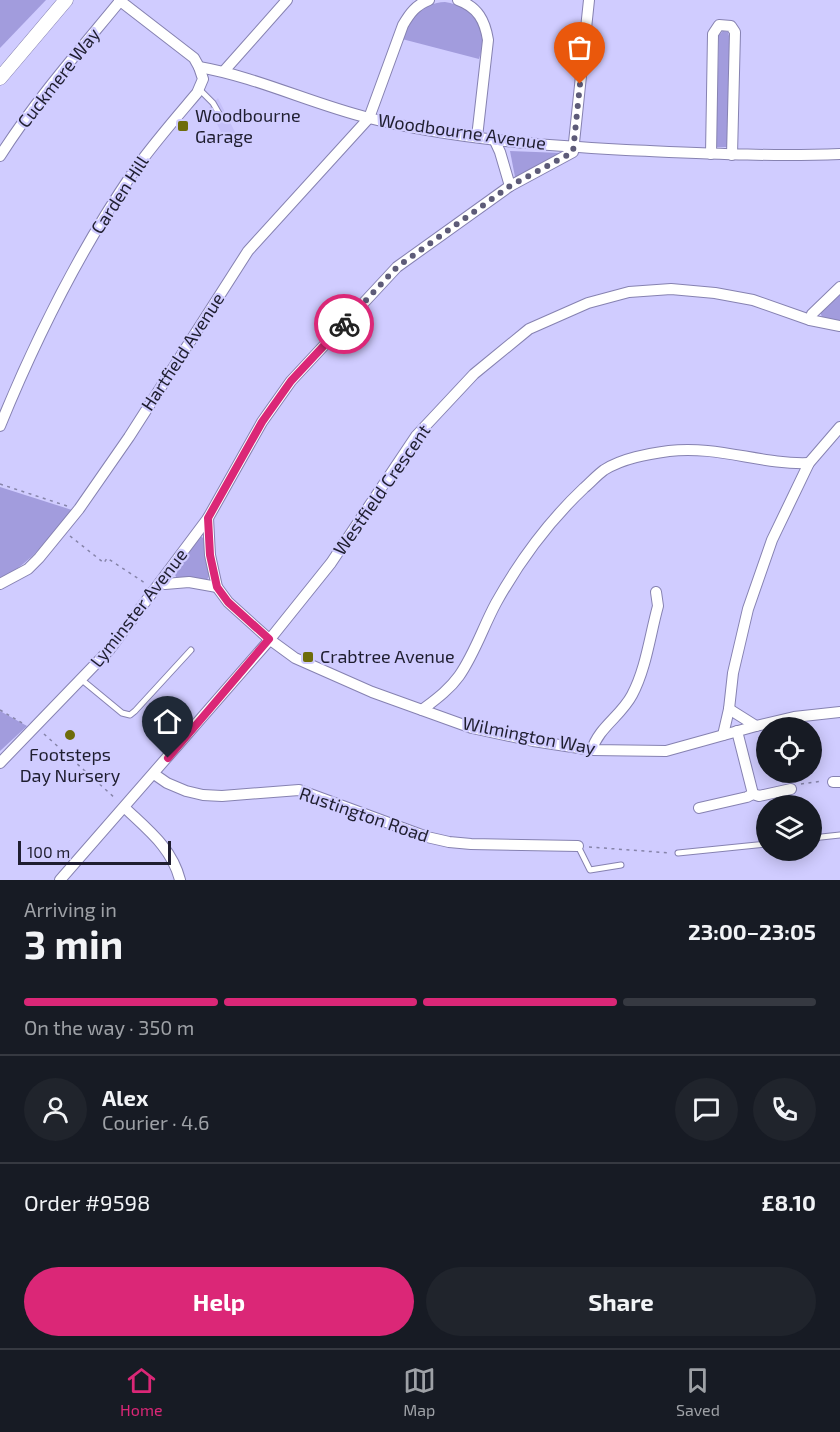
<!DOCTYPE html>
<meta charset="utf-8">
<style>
:root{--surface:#171b24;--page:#20242c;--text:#f1f3f6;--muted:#9ea1a6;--line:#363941;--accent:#db2777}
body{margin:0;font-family:"Exo 2",sans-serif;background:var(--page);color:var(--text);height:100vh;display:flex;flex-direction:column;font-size:22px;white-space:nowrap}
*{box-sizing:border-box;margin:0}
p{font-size:20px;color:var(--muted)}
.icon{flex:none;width:33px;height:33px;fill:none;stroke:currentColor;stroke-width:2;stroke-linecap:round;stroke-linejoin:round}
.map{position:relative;height:880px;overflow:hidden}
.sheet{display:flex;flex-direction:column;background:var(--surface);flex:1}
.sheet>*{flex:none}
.buttons{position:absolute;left:756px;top:717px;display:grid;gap:12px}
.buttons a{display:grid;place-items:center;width:66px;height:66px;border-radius:50%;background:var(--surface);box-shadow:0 3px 15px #0003;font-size:30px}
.scale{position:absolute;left:18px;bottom:15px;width:153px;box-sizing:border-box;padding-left:6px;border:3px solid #1f1e30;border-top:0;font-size:16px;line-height:21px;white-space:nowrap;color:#1f1e30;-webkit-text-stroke:4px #d0ccff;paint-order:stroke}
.pin{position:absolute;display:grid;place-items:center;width:51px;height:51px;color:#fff;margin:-62px -26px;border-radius:50% 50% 50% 0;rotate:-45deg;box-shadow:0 0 6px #0007}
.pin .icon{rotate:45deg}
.courier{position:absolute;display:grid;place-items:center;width:60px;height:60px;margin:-30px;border:4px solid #db2777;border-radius:50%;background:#fff;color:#222;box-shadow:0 2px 8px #0007}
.overview em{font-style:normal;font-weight:700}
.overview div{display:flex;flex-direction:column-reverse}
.overview{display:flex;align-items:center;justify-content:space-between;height:102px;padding:0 24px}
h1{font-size:39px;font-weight:700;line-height:45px}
.bar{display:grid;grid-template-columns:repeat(4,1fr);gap:9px 6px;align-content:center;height:72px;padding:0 24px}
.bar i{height:8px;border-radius:4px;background:var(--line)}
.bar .active{background:var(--accent)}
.bar p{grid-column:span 4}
.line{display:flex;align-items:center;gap:15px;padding:0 24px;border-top:2px solid var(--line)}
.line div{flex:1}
.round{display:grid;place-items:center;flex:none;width:63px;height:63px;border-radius:32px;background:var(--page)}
.primary-button{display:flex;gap:12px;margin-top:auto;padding:12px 24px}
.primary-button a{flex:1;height:69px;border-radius:36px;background:var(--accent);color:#fff;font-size:24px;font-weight:700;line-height:69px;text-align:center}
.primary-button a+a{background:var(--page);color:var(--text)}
.dock{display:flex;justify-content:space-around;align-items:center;height:84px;border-top:2px solid var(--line);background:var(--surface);font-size:16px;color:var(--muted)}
.dock a{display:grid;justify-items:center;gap:3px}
.dock .active{color:var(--accent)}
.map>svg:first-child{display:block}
.built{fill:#c5c0f9}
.green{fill:#a29cdd}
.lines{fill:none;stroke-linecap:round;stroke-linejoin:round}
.service-casing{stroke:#8682b1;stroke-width:7}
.minor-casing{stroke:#8682b1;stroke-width:12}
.tertiary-casing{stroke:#8682b1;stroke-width:15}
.path{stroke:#8684a9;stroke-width:1.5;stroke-dasharray:3 4.5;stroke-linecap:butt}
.service{stroke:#fff;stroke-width:5}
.minor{stroke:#fff;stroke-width:10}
.tertiary{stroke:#fff;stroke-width:14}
.done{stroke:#5d5b78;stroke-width:6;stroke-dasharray:0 10.8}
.route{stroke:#db2777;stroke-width:8}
.poi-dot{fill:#6e6c0a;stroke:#d0ccff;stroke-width:2}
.labels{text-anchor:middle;stroke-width:4.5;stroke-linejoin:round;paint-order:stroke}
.street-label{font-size:18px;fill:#1f1e30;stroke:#d0ccff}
.poi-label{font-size:18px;fill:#1f1e30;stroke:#d0ccff;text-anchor:start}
</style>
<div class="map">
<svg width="840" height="880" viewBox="0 0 840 880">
<rect width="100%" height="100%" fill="#d0ccff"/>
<polygon class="built" points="218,98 236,134 225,140 209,108"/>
<g class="green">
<polygon points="0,0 46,0 0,48"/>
<path d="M445 2C474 6 489 31 479 59L402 39C409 18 422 3 445 2Z"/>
<polygon points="723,31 728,32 730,40 727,147 716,147 719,35"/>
<polygon points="510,151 561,153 515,177"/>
<polygon points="840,293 840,321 822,317 820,312"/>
<path d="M0 487 72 510C48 539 34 561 0 579Z"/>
<polygon points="200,536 205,539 205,558 209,576 207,580 192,577 176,577 174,572"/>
<polygon points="0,711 27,726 0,751"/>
</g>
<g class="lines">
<g class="service-casing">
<g id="service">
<polyline points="199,89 213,103 221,117"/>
<polyline points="82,680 122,713 130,715 135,711 191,650"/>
<polyline points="812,838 840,835"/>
<polyline points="578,846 590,870 621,865"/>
<polyline points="678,853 766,844"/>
</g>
</g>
<g class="minor-casing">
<g id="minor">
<path d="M458 0C478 7 485 21 488 40L477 137"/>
<path d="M199 67C257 77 312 104 369 118 453 139 540 145 626 150 698 153 769 157 840 154"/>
<polyline points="224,71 287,0"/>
<polyline points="494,139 500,152 510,186"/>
<polyline points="711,154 713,34 719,25 731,26 735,32 732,155"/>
<path d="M0 156C35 101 79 51 120 1"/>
<polyline points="810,320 812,314 840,287"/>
<path d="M0 426C36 338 80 250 134 171 153 144 175 119 197 93L203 79 199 67 194 58 119 0"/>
<polyline points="208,518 210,555 217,587 228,602 269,639 295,658 372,692 472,728 533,741 592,750 666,751 756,726 794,717 840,712"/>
<polyline points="161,582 165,584 189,582 217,587"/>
<path d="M0 584 28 569 39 558 79 509 129 437 248 251 369 118 403 25C410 13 416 5 429 0"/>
<polyline points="729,709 756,726"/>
<path d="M422 710C435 700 449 690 459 676 475 653 483 627 496 603 520 560 548 522 584 488 590 483 597 475 604 470 623 458 648 454 669 451 717 445 762 465 809 463"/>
<polyline points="737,731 753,794"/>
<polyline points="723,735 729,709 733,673 748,609 772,540 809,463 840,427"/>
<path d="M592 750C598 728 621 716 632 695 646 669 650 635 658 606L656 592"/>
<polyline points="0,763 110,649 208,518 262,422 291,381 397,267 510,186 573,152 589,0"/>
<polyline points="154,774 167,783 186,791 203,795 222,796 299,790 427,837 449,842 471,844 578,846"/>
<polyline points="833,782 840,782"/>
<path d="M125 808C148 830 172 848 180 880"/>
<polyline points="699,808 747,797 753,794 759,796 791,789"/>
<polyline points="60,880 266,644 331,563 416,436 474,374 529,329 588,303 629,292 671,289 715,293 753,300 810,320 840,326"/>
</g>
</g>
<g class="tertiary-casing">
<polyline id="tertiary" points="0,78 66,0"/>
</g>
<g class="path">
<polyline points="0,484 67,506"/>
<polyline points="70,536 104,563 107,558 145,583"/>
<polyline points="0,710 24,724"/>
<polyline points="44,734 116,799"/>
<polyline points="801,784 823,781"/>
<polyline points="589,847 671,853"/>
</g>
<use href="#service" class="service"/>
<use href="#minor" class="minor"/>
<use href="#tertiary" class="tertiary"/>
</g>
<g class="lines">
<polyline class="done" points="344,324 397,267 510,186 573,152 580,84"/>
<polyline class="route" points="168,758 269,639 228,602 217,587 210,555 208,518 262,422 291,381 344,324"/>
</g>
<g class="poi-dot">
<rect x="177" y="120" width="12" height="12" rx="3"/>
<rect x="302" y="651" width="12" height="12" rx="3"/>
<circle cx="70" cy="735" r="6"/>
</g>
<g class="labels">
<g class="street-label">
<text transform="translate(59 78) rotate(-52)" y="6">Cuckmere Way</text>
<text transform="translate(462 132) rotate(8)" y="6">Woodbourne Avenue</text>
<text transform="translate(120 195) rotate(-57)" y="6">Carden Hill</text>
<text transform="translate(183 352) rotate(-57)" y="6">Hartfield Avenue</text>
<text transform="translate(382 490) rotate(-55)" y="6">Westfield Crescent</text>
<text transform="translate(139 608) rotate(-52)" y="6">Lyminster Avenue</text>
<text transform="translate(529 736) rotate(11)" y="6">Wilmington Way</text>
<text transform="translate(364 815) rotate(19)" y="6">Rustington Road</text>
</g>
<g class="poi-label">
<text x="195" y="122">Woodbourne<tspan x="195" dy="21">Garage</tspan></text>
<text x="320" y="663">Crabtree Avenue</text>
<text x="70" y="761" text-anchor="middle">Footsteps<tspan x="70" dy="21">Day Nursery</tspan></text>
</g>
</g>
</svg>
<div class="buttons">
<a><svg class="icon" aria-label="locate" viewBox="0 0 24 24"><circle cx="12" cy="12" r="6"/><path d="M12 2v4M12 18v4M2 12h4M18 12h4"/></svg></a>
<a><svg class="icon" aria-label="layers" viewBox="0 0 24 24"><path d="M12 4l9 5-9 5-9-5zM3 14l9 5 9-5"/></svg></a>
</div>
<div class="scale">100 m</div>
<div class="pin" style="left:580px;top:84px;background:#ea580c"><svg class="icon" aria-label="bag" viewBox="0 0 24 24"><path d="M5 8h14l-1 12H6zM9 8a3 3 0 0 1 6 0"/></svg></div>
<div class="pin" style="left:168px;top:758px;background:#1f2937"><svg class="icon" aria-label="home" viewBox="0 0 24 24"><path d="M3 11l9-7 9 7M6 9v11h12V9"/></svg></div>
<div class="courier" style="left:344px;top:324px"><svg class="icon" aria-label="bike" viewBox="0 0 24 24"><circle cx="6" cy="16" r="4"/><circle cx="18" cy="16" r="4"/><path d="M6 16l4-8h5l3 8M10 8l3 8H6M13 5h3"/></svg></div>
</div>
<section class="sheet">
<div class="overview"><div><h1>3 min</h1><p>Arriving in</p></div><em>23:00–23:05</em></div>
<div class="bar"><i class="active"></i><i class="active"></i><i class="active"></i><i></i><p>On the way · 350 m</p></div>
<div class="line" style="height:108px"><a class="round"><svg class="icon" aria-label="person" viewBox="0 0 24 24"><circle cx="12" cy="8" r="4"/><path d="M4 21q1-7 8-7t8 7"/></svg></a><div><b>Alex</b><p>Courier · 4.6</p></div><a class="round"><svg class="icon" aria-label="chat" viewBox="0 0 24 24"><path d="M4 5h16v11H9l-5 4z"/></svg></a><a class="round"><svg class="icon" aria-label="phone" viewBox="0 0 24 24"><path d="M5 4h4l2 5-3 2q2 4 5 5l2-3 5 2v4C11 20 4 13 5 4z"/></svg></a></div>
<div class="line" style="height:78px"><div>Order #9598</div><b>£8.10</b></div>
<div class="primary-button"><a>Help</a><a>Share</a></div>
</section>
<nav class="dock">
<a class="active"><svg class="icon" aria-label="home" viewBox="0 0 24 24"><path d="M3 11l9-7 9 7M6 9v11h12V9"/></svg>Home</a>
<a><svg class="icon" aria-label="map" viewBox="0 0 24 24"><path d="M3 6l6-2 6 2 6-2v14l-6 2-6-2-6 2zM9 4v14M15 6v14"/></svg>Map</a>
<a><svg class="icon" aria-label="saved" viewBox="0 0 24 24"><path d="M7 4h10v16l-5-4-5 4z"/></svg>Saved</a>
</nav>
